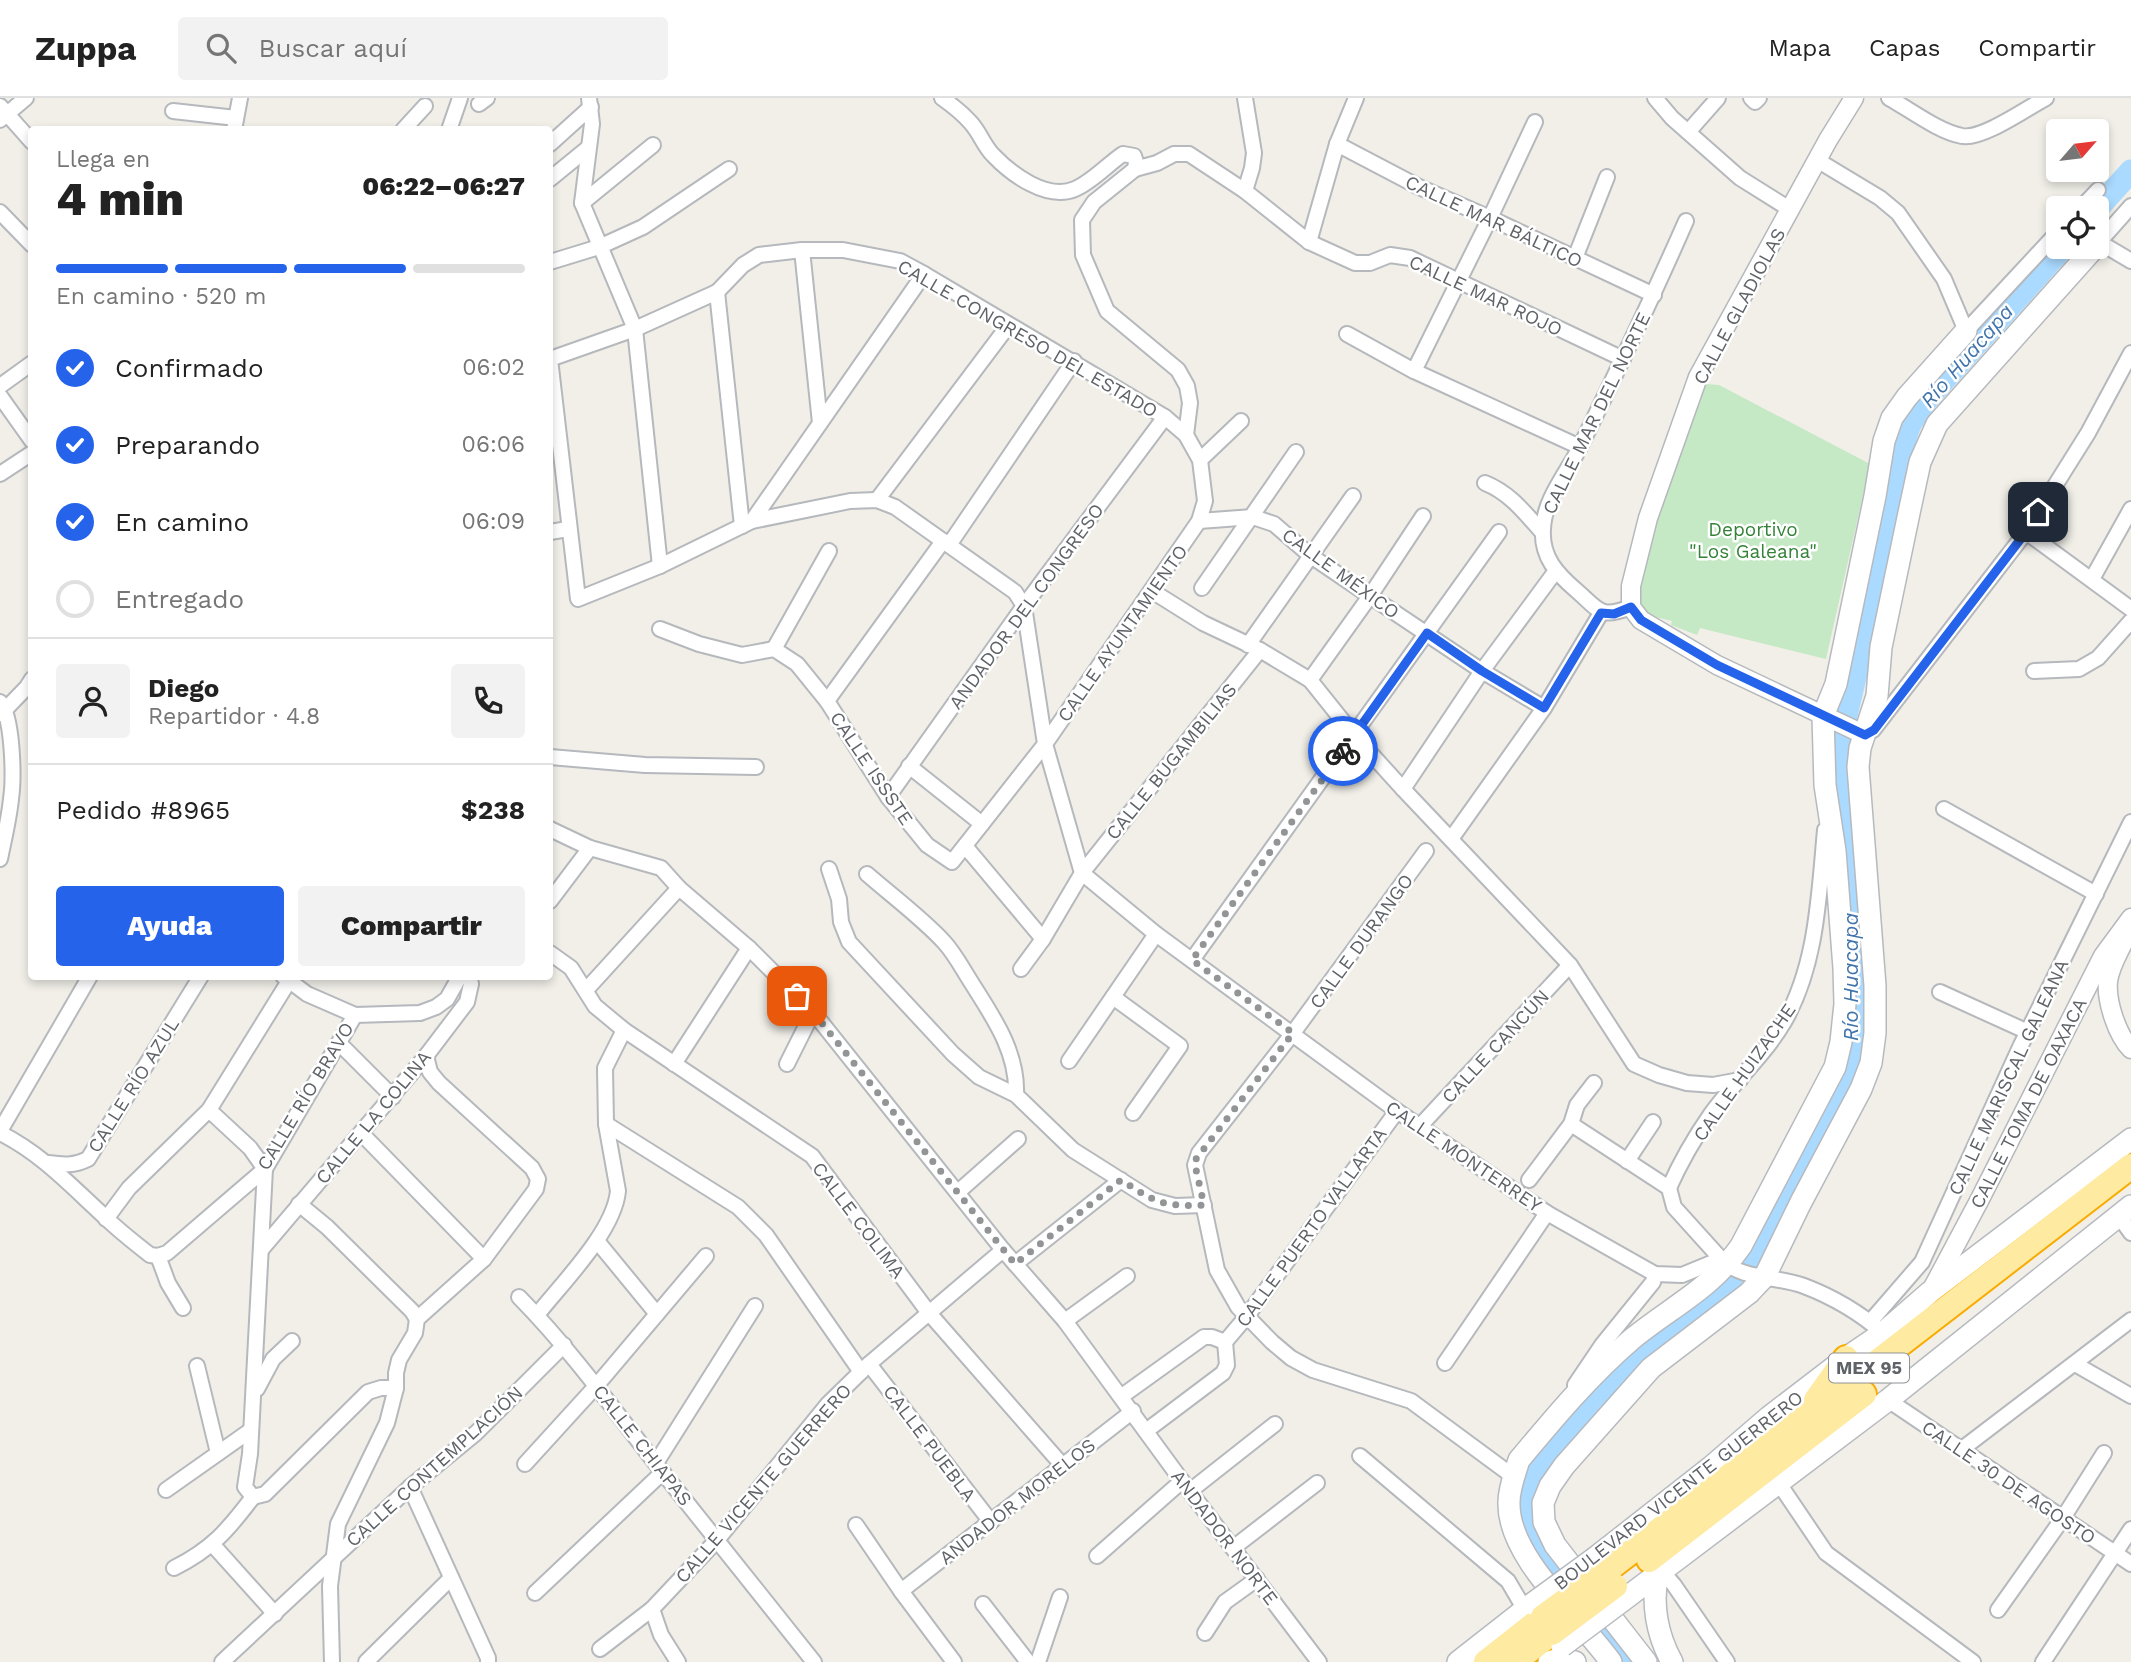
<!DOCTYPE html>
<html lang="es">
<meta charset="utf-8">
<style>
:root{--surface:#fff;--page:#f2f2f2;--text:#222;--muted:#767676;--line:#e0e0e0;--accent:#2563eb}
body{margin:0;font-family:"Work Sans",sans-serif;background:var(--page);color:var(--text);height:100vh;display:flex;flex-direction:column;font-size:26px;white-space:nowrap}
*{box-sizing:border-box;margin:0}
p{font-size:23px;color:var(--muted)}
.icon{flex:none;width:38px;height:38px;fill:none;stroke:currentColor;stroke-width:2;stroke-linecap:round;stroke-linejoin:round}
.map{position:relative;flex:1;overflow:hidden}
.details{position:absolute;left:28px;top:28px;width:525px;height:854px;display:flex;flex-direction:column;background:var(--surface);border-radius:7px;box-shadow:0 4px 10px #0003}
.details>*{flex:none}
.needle{width:46px;rotate:62deg}
.buttons{position:absolute;left:2046px;top:21px;display:grid;gap:14px}
.buttons a{display:grid;place-items:center;width:63px;height:63px;border-radius:7px;background:var(--surface);box-shadow:0 4px 10px #0003;font-size:35px}
.pin{position:absolute;display:grid;place-items:center;width:60px;height:60px;color:#fff;margin:-30px;border-radius:14px;box-shadow:0 4px 10px #0006}
.courier{position:absolute;display:grid;place-items:center;width:70px;height:70px;margin:-35px;border:5px solid #2563eb;border-radius:50%;background:#fff;color:#222;box-shadow:0 2px 9px #0007}
.summary em{font-style:normal;font-weight:800}
.summary div{display:flex;flex-direction:column-reverse}
.summary{display:flex;align-items:center;justify-content:space-between;height:119px;padding:0 28px}
h1{font-size:46px;font-weight:800;line-height:52px}
.bar{display:grid;grid-template-columns:repeat(4,1fr);gap:10px 7px;align-content:center;height:84px;padding:0 28px}
.bar i{height:9px;border-radius:5px;background:var(--line)}
.bar .current{background:var(--accent)}
.bar p{grid-column:span 4}
.line{display:flex;align-items:center;gap:18px;padding:0 28px;border-top:2px solid var(--line)}
.line div{flex:1}
.round{display:grid;place-items:center;flex:none;width:74px;height:74px;border-radius:7px;background:var(--page)}
ol{padding:0 28px;list-style:none}
li{display:flex;align-items:center;gap:21px;height:77px}
li p{margin-inline-start:auto}
li .icon{padding:7px;border-radius:50%;background:var(--accent);color:#fff;stroke-width:4}
li:last-child{color:var(--muted)}
li i{width:38px;height:38px;border:4px solid var(--line);border-radius:50%}
.cta{display:flex;gap:14px;margin-top:auto;padding:14px 28px}
.cta a{flex:1;height:80px;border-radius:7px;background:var(--accent);color:#fff;font-size:28px;font-weight:800;line-height:80px;text-align:center}
.cta a+a{background:var(--page);color:var(--text)}
header{display:flex;align-items:center;gap:42px;box-sizing:border-box;height:98px;padding:0 35px;background:var(--surface);border-bottom:2px solid var(--line)}
header strong{font-size:33px}
nav{display:flex;gap:38px;margin-inline-start:auto;font-size:24px}
.search{width:490px;height:63px;background:var(--page);display:flex;align-items:center;gap:18px;box-sizing:border-box;padding:0 24px;border-radius:7px;color:var(--muted);font-size:26px}
.map>svg:first-child{display:block}
.green{fill:#c5e8c5}
.lines{fill:none;stroke-linecap:round;stroke-linejoin:round}
.river{stroke:#aadaff;stroke-width:23}
.minor-casing{stroke:#b5b8bc;stroke-width:18}
.tertiary-casing{stroke:#b5b8bc;stroke-width:21}
.secondary-casing{stroke:#b6babf;stroke-width:24}
.trunk-casing{stroke:#f9ab00;stroke-width:28}
.minor{stroke:#fff;stroke-width:14}
.tertiary{stroke:#fff;stroke-width:18}
.secondary{stroke:#fff;stroke-width:21}
.trunk{stroke:#feeaa1;stroke-width:24}
.secondary-bridge-casing{stroke:#b6babf;stroke-width:24;stroke-linecap:butt}
.trunk-bridge-casing{stroke:#f9ab00;stroke-width:28;stroke-linecap:butt}
.secondary-bridge{stroke:#fff;stroke-width:21}
.trunk-bridge{stroke:#feeaa1;stroke-width:24}
.done{stroke:#929495;stroke-width:7;stroke-dasharray:0 12.6}
.route{stroke:#2563eb;stroke-width:9}
.labels{text-anchor:middle;stroke-width:5;stroke-linejoin:round;paint-order:stroke}
.shield{fill:#fff;stroke:#8f9295;stroke-width:2}
.shield-label{font-size:18px;font-weight:bold;fill:#5f6368}
.street-label{font-size:19px;fill:#5f6368;stroke:#fff}
.park-label{font-size:19px;fill:#348238;stroke:#fff}
.water-label{font-size:21px;font-style:italic;fill:#4174aa;stroke:#fff}
</style>
<header>
<strong>Zuppa</strong>
<div class="search"><svg class="icon" aria-label="search" viewBox="0 0 24 24"><circle cx="10" cy="10" r="6"/><path d="M15 15l6 6"/></svg>Buscar aquí</div>
<nav><a>Mapa</a><a>Capas</a><a>Compartir</a></nav>
</header>
<div class="map">
<svg width="2131" height="1564" viewBox="0 0 2131 1564">
<rect width="100%" height="100%" fill="#f1efe8"/>
<polygon class="green" points="1693,285 1719,287 1870,366 1826,561 1700,530 1697,537 1671,527 1672,523 1634,514"/>
<g class="lines">
<g class="river">
<polyline points="2096,112 2131,73"/>
<polyline points="1626,1564 1528,1436 1523,1412 1524,1391 1534,1373 1550,1351 1623,1271 1649,1248 1736,1184 1755,1157 1841,995 1849,970 1855,937 1856,865 1839,647 1860,558 1896,366 1910,326 1927,301 2063,149"/>
</g>
<g class="minor-casing">
<g id="minor">
<polyline points="589,0 592,26 582,105 635,231 660,468"/>
<path d="M942 0C952 7 963 16 971 25 980 35 984 48 993 57 1011 76 1047 103 1075 91 1092 84 1108 66 1123 56L1134 58 1136 64 1135 71 1094 104 1082 122 1083 157 1107 213 1178 272 1187 288 1190 305 1186 337"/>
<polyline points="1655,0 1672,20 1740,80 1791,112"/>
<polyline points="1751,0 1755,4 1759,0"/>
<path d="M1889 0C1909 11 1939 34 1962 38 1982 42 2027 10 2046 0"/>
<polyline points="479,6 487,0"/>
<polyline points="0,8 32,44"/>
<polyline points="173,13 236,20"/>
<polyline points="0,22 26,0"/>
<polyline points="234,32 240,0"/>
<polyline points="403,32 425,8"/>
<polyline points="449,32 460,0"/>
<polyline points="1688,34 1718,0"/>
<polyline points="550,46 591,9"/>
<polyline points="1337,46 1419,89 1490,120 1654,197"/>
<polyline points="1817,62 1880,100 1898,115 1944,181 1966,233 2058,134"/>
<polyline points="1135,71 1157,65 1174,56 1189,56 1245,93 1309,144 1355,165 1370,165 1390,157 1410,160 1623,261"/>
<polyline points="550,81 588,50"/>
<polyline points="1245,93 1252,70 1254,55 1245,0"/>
<polyline points="582,105 653,47"/>
<polyline points="2131,108 2099,144 2131,163"/>
<polyline points="2081,110 2098,92"/>
<polyline points="0,114 32,147"/>
<polyline points="1309,144 1337,46 1356,0"/>
<polyline points="802,152 820,325"/>
<polyline points="1575,160 1607,79"/>
<polyline points="550,164 599,149 643,129 729,71"/>
<polyline points="717,194 742,428"/>
<polyline points="1347,236 1414,273 1580,349"/>
<polyline points="1414,273 1490,120 1535,24"/>
<polyline points="0,288 32,265"/>
<polyline points="0,298 32,343"/>
<polyline points="1200,362 1241,323"/>
<polyline points="0,376 32,355"/>
<path d="M1485 385C1510 395 1525 415 1542 434"/>
<polyline points="877,402 1008,228"/>
<polyline points="752,423 924,176"/>
<polyline points="1199,423 1253,419 1274,426 1311,458 1370,498 1482,573 1544,610"/>
<polyline points="550,434 568,431"/>
<polyline points="2026,434 2131,511"/>
<polyline points="949,447 1074,263"/>
<polyline points="2092,481 2131,411"/>
<polyline points="1202,490 1296,354"/>
<polyline points="1152,493 1203,525 1260,552 1310,582 1354,637 1403,691 1570,867 1634,966 1659,977 1687,985 1713,987 1740,982"/>
<path d="M1631 509C1600 521 1600 513 1577 493 1557 476 1541 459 1543 431 1544 400 1569 373 1582 345 1618 272 1653 198 1686 123"/>
<polyline points="660,531 699,546 742,557 774,551 797,566 827,603 888,699 927,747 952,764 1045,646 1199,423 1205,403 1200,362 1186,337 1165,319 924,176 900,163 843,152 802,152 759,157 743,167 717,194 635,231 550,261 578,501 660,468 752,423 850,403 877,402 895,409 1015,494 1024,508 1045,646 1082,775"/>
<polyline points="1248,547 1353,398"/>
<polyline points="774,551 829,453"/>
<polyline points="2034,573 2079,571 2098,560 2131,523"/>
<polyline points="1310,582 1370,498 1423,418"/>
<polyline points="827,603 943,443"/>
<path d="M0 604C13 619 14 680 11 701 9 721 4 741 0 761"/>
<polyline points="1,616 27,589 32,581"/>
<polyline points="1867,635 1873,632 2026,434 2088,335 2131,255"/>
<polyline points="550,659 645,667 756,669"/>
<polyline points="909,668 982,726"/>
<polyline points="1403,691 1482,573 1555,474"/>
<polyline points="888,699 1024,508 1165,319"/>
<polyline points="1944,711 2096,796"/>
<polyline points="550,731 590,750 661,770 679,790 749,850 813,914 1003,1152 1065,1223 1182,1383 1319,1564"/>
<polyline points="1451,741 1544,610 1601,515"/>
<polyline points="965,748 1043,841"/>
<polyline points="1426,753 1293,935 1199,1055 1195,1067 1217,1172 1238,1209 1272,1244 1291,1260 1313,1272 1411,1303 1514,1379"/>
<polyline points="829,771 839,801 841,824 849,844 953,956 979,979 1016,997 1073,1052 1152,1102 1175,1108 1204,1107"/>
<path d="M1082 775 1156 836 1397 1013 1547 1115 1655 1176 1682 1177 1721 1161C1741 1182 1778 1178 1804 1188 1833 1199 1860 1215 1883 1235"/>
<path d="M867 776C891 797 923 821 944 844 955 856 962 870 971 884 993 919 1018 954 1016 997"/>
<polyline points="550,803 590,750"/>
<polyline points="550,855 571,870 595,908 624,932 812,1058 929,1215 1063,1368"/>
<polyline points="1192,862 1499,434"/>
<polyline points="1021,871 1043,841 1082,775 1260,552"/>
<polyline points="283,878 307,896 355,917 420,915 436,909 447,901 460,878"/>
<polyline points="586,892 679,790"/>
<polyline points="1940,894 2028,934"/>
<polyline points="1113,899 1180,948 1133,1015"/>
<polyline points="339,945 393,999"/>
<polyline points="1069,963 1156,836"/>
<polyline points="674,966 749,850"/>
<polyline points="787,966 813,914"/>
<polyline points="209,1012 250,1050 265,1071 250,1356 245,1389 253,1399"/>
<polyline points="606,1026 738,1109 766,1137 861,1274"/>
<polyline points="1571,1026 1669,1090"/>
<polyline points="1420,1028 1570,867"/>
<polyline points="0,1033 90,878"/>
<path d="M0 1035C42 1056 71 1088 105 1119 119 1133 135 1145 150 1157L158 1158"/>
<polyline points="362,1036 484,1161"/>
<polyline points="1627,1063 1653,1024"/>
<path d="M48 1065C63 1067 74 1068 88 1061L201 878"/>
<polyline points="1529,1082 1571,1026 1577,1007 1594,985"/>
<path d="M1669 1090C1680 1065 1695 1039 1711 1016 1734 984 1764 958 1784 924 1817 867 1819 796 1825 732"/>
<polyline points="1669,1090 1674,1109 1721,1161"/>
<polyline points="958,1094 1018,1041"/>
<polyline points="299,1106 327,1129 412,1213 417,1221"/>
<polyline points="2118,1117 2131,1135"/>
<polyline points="106,1121 129,1090 209,1012 289,883"/>
<polyline points="597,1143 657,1216"/>
<polyline points="261,1152 426,958 467,904 471,886 469,878"/>
<polyline points="158,1158 167,1155 265,1071 355,917"/>
<polyline points="158,1158 168,1185 183,1210"/>
<polyline points="1015,1166 1121,1082"/>
<path d="M519 1199C573 1254 617 1316 664 1376 714 1439 764 1501 814 1564"/>
<path d="M537 1217C562 1185 614 1134 618 1093L606 1026 605 970 624 932"/>
<polyline points="1065,1223 1127,1178"/>
<polyline points="1870,1224 1922,1164 2021,947 2131,724"/>
<polyline points="1225,1244 1247,1218 1397,1013"/>
<polyline points="1445,1265 1547,1115"/>
<polyline points="869,1266 991,1424"/>
<polyline points="2075,1266 2131,1298"/>
<polyline points="197,1268 218,1355"/>
<polyline points="1575,1287 1602,1247 1653,1184 1655,1176"/>
<polyline points="257,1291 273,1261 292,1243"/>
<polyline points="1122,1298 1204,1239 1212,1239 1225,1244"/>
<polyline points="1888,1302 2131,1466"/>
<polyline points="1146,1333 1223,1275 1227,1267 1225,1244"/>
<polyline points="1962,1351 2131,1222"/>
<polyline points="1360,1358 1508,1483 1525,1512"/>
<polyline points="656,1365 755,1208"/>
<polyline points="525,1366 597,1287 706,1158"/>
<polyline points="1778,1384 1826,1455 1973,1564"/>
<polyline points="410,1389 488,1560 488,1564"/>
<polyline points="166,1392 251,1332"/>
<polyline points="1190,1393 1275,1326"/>
<polyline points="253,1399 265,1396 368,1294 381,1290 396,1290"/>
<polyline points="856,1427 901,1493 954,1564"/>
<polyline points="213,1447 275,1516"/>
<polyline points="1233,1450 1317,1385"/>
<polyline points="1097,1458 1182,1383"/>
<path d="M174 1470C212 1451 228 1432 253 1399"/>
<polyline points="1658,1475 1667,1479 1674,1487 1727,1564"/>
<polyline points="901,1493 1133,1313"/>
<polyline points="535,1495 663,1374"/>
<polyline points="983,1506 1028,1564"/>
<polyline points="652,1511 661,1537 678,1564"/>
<polyline points="1998,1512 2063,1420 2104,1355"/>
<polyline points="1205,1535 1225,1504 1257,1481"/>
<polyline points="600,1551 652,1511 717,1442 828,1306 869,1266 1003,1152"/>
<polyline points="222,1564 410,1389 476,1335 564,1247"/>
<polyline points="332,1564 330,1488 338,1426 387,1325 396,1290 396,1275 399,1262 415,1235 417,1221 484,1161 536,1091 538,1081 532,1070 439,985 430,974 426,958"/>
<polyline points="366,1564 451,1480"/>
<polyline points="1038,1564 1060,1499"/>
<polyline points="2043,1564 2131,1431"/>
</g>
</g>
<g class="tertiary-casing">
<g id="tertiary">
<polyline points="1854,0 1828,42 1698,279 1648,420 1631,488 1631,509 1641,522 1717,567 1865,637"/>
<path d="M2125 841C2119 854 2110 868 2108 883 2106 903 2117 937 2131 951"/>
<polyline points="1931,1193 1980,1101 2103,858 2131,820"/>
</g>
</g>
<g class="secondary-casing">
<g id="secondary">
<polyline points="1595,1460 1711,1369 1769,1319 1846,1260 1883,1235 1930,1194 2131,1041"/>
<path d="M1658 1475C1651 1505 1657 1537 1672 1564"/>
<polyline points="1622,1503 1888,1302 2131,1108"/>
<polyline points="1458,1564 1532,1506"/>
<polyline points="1549,1564 1560,1561 1575,1564"/>
<path d="M1611 1564C1580 1520 1507 1459 1509 1404 1509 1390 1515 1375 1519 1362 1554 1320 1590 1277 1632 1241 1671 1209 1711 1191 1741 1148L1835 969 1841 944 1845 906 1844 870 1835 753 1825 687 1823 618 1836 586 1875 398 1884 343 1892 320 1907 299 1966 233"/>
<polyline points="1646,1564 1555,1447 1544,1424 1543,1405 1550,1388 1564,1368 1651,1270 1749,1195 1765,1178 1801,1104 1861,991 1871,965 1875,935 1875,888 1858,669 1860,650 1877,598 1881,549 1909,415 1920,364 1937,326 2095,149"/>
</g>
</g>
<g class="trunk-casing">
<g id="trunk">
<polyline points="1816,1302 1846,1260"/>
<polyline points="1649,1462 1864,1296"/>
<polyline points="1606,1473 2131,1068"/>
<polyline points="1486,1564 1543,1519"/>
<polyline points="1514,1564 1552,1535"/>
</g>
</g>
<use href="#minor" class="minor"/>
<use href="#tertiary" class="tertiary"/>
<use href="#secondary" class="secondary"/>
<use href="#trunk" class="trunk"/>
<g class="secondary-bridge-casing">
<g id="secondary-bridge">
<polyline points="1532,1506 1595,1460"/>
<polyline points="1562,1548 1622,1503"/>
</g>
</g>
<g class="trunk-bridge-casing">
<g id="trunk-bridge">
<polyline points="1543,1519 1606,1473"/>
<polyline points="1552,1535 1615,1488"/>
</g>
</g>
<use href="#secondary-bridge" class="secondary-bridge"/>
<use href="#trunk-bridge" class="trunk-bridge"/>
</g>
<g class="lines">
<path class="done" d="M797 898 813 914 1015 1166 1121 1082C1155 1104 1162 1109 1204 1107L1195 1067 1196 1061 1293 935 1192 862 1343 653"/>
<polyline class="route" points="1343,653 1427,535 1482,573 1544,610 1601,515 1614,516 1631,509 1641,522 1717,567 1865,637 1874,632 2026,434 2038,414"/>
</g>
<g class="labels">
<rect class="shield" x="1829" y="1255.5" width="80" height="29" rx="5"/>
<g class="shield-label">
<text x="1869" y="1276">MEX 95</text>
</g>
<g class="street-label">
<text transform="translate(1494 123) rotate(25)" y="7">CALLE MAR BÁLTICO</text>
<text transform="translate(1486 197) rotate(25)" y="7">CALLE MAR ROJO</text>
<text transform="translate(1739 208) rotate(-62)" y="7">CALLE GLADIOLAS</text>
<text transform="translate(1028 240) rotate(30)" y="7">CALLE CONGRESO DEL ESTADO</text>
<text transform="translate(1596 315) rotate(-64)" y="7">CALLE MAR DEL NORTE</text>
<text transform="translate(1341 475) rotate(36)" y="7">CALLE MÉXICO</text>
<text transform="translate(1026 508) rotate(-54)" y="7">ANDADOR DEL CONGRESO</text>
<text transform="translate(1122 535) rotate(-55)" y="7">CALLE AYUNTAMIENTO</text>
<text transform="translate(1171 663) rotate(-51)" y="7">CALLE BUGAMBILIAS</text>
<text transform="translate(872 670) rotate(56)" y="7">CALLE ISSSTE</text>
<text transform="translate(1361 843) rotate(-54)" y="7">CALLE DURANGO</text>
<text transform="translate(1495 948) rotate(-47)" y="7">CALLE CANCÚN</text>
<text transform="translate(1744 974) rotate(-55)" y="7">CALLE HUIZACHE</text>
<text transform="translate(2008 979) rotate(-65)" y="7">CALLE MARISCAL GALEANA</text>
<text transform="translate(133 987) rotate(-58)" y="7">CALLE RÍO AZUL</text>
<text transform="translate(305 998) rotate(-59)" y="7">CALLE RÍO BRAVO</text>
<text transform="translate(2028 1005) rotate(-63)" y="7">CALLE TOMA DE OAXACA</text>
<text transform="translate(373 1019) rotate(-50)" y="7">CALLE LA COLINA</text>
<text transform="translate(1464 1058) rotate(34)" y="7">CALLE MONTERREY</text>
<text transform="translate(859 1122) rotate(53)" y="7">CALLE COLIMA</text>
<text transform="translate(1311 1129) rotate(-54)" y="7">CALLE PUERTO VALLARTA</text>
<text transform="translate(930 1345) rotate(53)" y="7">CALLE PUEBLA</text>
<text transform="translate(643 1347) rotate(52)" y="7">CALLE CHIAPAS</text>
<text transform="translate(434 1368) rotate(-42)" y="7">CALLE CONTEMPLACIÓN</text>
<text transform="translate(2009 1384) rotate(34)" y="7">CALLE 30 DE AGOSTO</text>
<text transform="translate(763 1385) rotate(-49)" y="7">CALLE VICENTE GUERRERO</text>
<text transform="translate(1678 1392) rotate(-38)" y="7">BOULEVARD VICENTE GUERRERO</text>
<text transform="translate(1017 1403) rotate(-38)" y="7">ANDADOR MORELOS</text>
<text transform="translate(1225 1439) rotate(53)" y="7">ANDADOR NORTE</text>
</g>
<g class="park-label">
<text x="1753" y="438">Deportivo<tspan x="1753" dy="22">"Los Galeana"</tspan></text>
</g>
<g class="water-label">
<text transform="translate(1967 258) rotate(-49)" y="7">Río Huacapa</text>
<text transform="translate(1851 879) rotate(-90)" y="7">Río Huacapa</text>
</g>
</g>
</svg>
<div class="buttons">
<a><svg class="needle" viewBox="-14 -14 28 28"><path d="M0-13l5 13h-10z" fill="#e53935"/><path d="M0 13l5-13h-10z" fill="#767676"/></svg></a>
<a><svg class="icon" aria-label="locate" viewBox="0 0 24 24"><circle cx="12" cy="12" r="6"/><path d="M12 2v4M12 18v4M2 12h4M18 12h4"/></svg></a>
</div>
<div class="pin" style="left:797px;top:898px;background:#ea580c"><svg class="icon" aria-label="bag" viewBox="0 0 24 24"><path d="M5 8h14l-1 12H6zM9 8a3 3 0 0 1 6 0"/></svg></div>
<div class="pin" style="left:2038px;top:414px;background:#1f2937"><svg class="icon" aria-label="home" viewBox="0 0 24 24"><path d="M3 11l9-7 9 7M6 9v11h12V9"/></svg></div>
<div class="courier" style="left:1343px;top:653px"><svg class="icon" aria-label="bike" viewBox="0 0 24 24"><circle cx="6" cy="16" r="4"/><circle cx="18" cy="16" r="4"/><path d="M6 16l4-8h5l3 8M10 8l3 8H6M13 5h3"/></svg></div>
<section class="details">
<div class="summary"><div><h1>4 min</h1><p>Llega en</p></div><em>06:22–06:27</em></div>
<div class="bar"><i class="current"></i><i class="current"></i><i class="current"></i><i></i><p>En camino · 520 m</p></div>
<ol>
<li><svg class="icon" aria-label="check" viewBox="0 0 24 24"><path d="M5 12l5 5 9-10"/></svg>Confirmado<p>06:02</p></li>
<li><svg class="icon" aria-label="check" viewBox="0 0 24 24"><path d="M5 12l5 5 9-10"/></svg>Preparando<p>06:06</p></li>
<li><svg class="icon" aria-label="check" viewBox="0 0 24 24"><path d="M5 12l5 5 9-10"/></svg>En camino<p>06:09</p></li>
<li><i></i>Entregado</li>
</ol>
<div class="line" style="height:126px"><a class="round"><svg class="icon" aria-label="person" viewBox="0 0 24 24"><circle cx="12" cy="8" r="4"/><path d="M4 21q1-7 8-7t8 7"/></svg></a><div><b>Diego</b><p>Repartidor · 4.8</p></div><a class="round"><svg class="icon" aria-label="phone" viewBox="0 0 24 24"><path d="M5 4h4l2 5-3 2q2 4 5 5l2-3 5 2v4C11 20 4 13 5 4z"/></svg></a></div>
<div class="line" style="height:91px"><div>Pedido #8965</div><b>$238</b></div>
<div class="cta"><a>Ayuda</a><a>Compartir</a></div>
</section>
</div>
